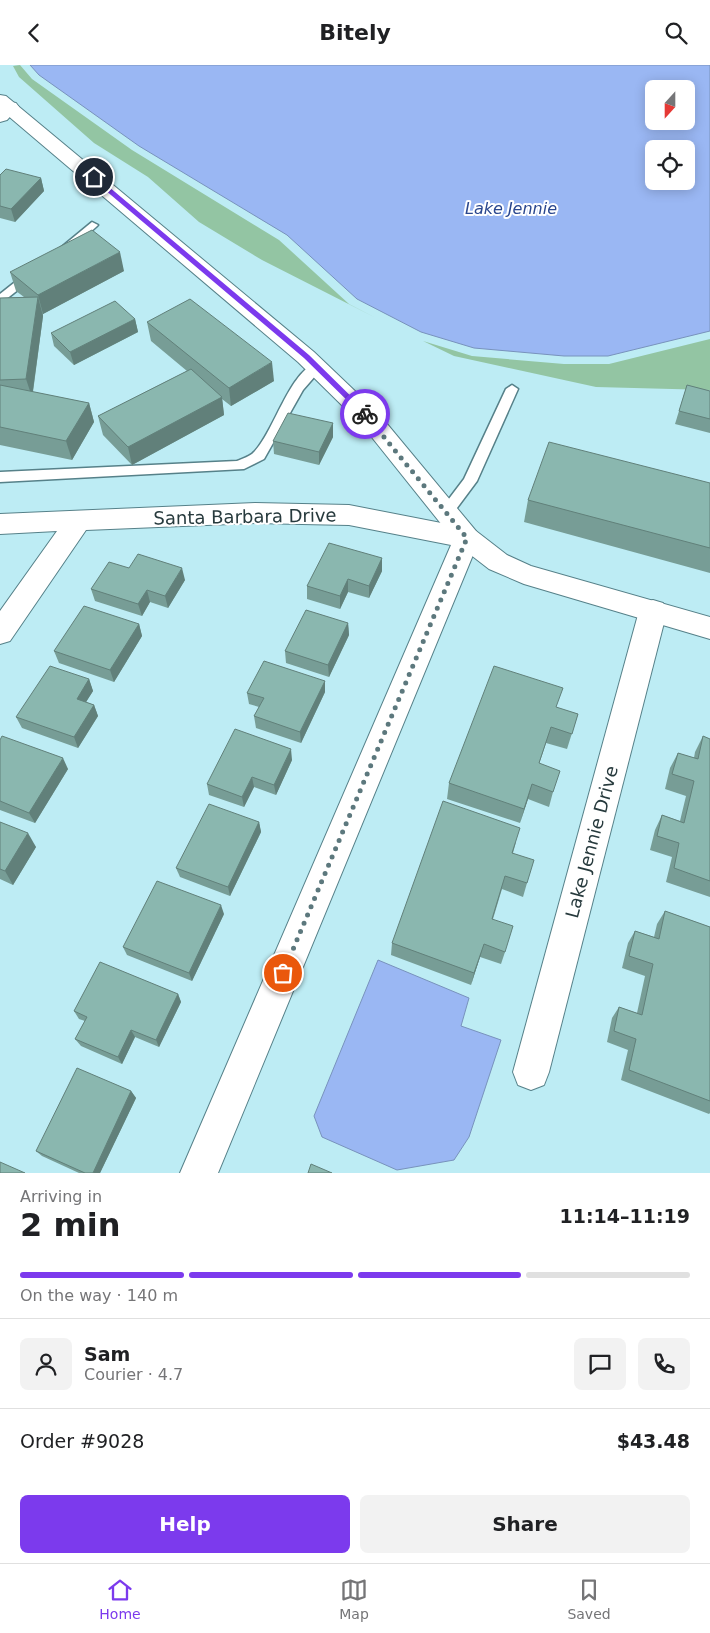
<!DOCTYPE html>
<meta charset="utf-8">
<style>
:root{--surface:#fff;--page:#f2f2f2;--text:#202124;--muted:#757577;--line:#e0e0e0;--accent:#7c3aed}
body{margin:0;font-family:"DejaVu Sans",sans-serif;background:var(--page);color:var(--text);height:100vh;display:flex;flex-direction:column;font-size:19px;white-space:nowrap}
*{box-sizing:border-box;margin:0}
p{font-size:16px;color:var(--muted)}
.icon{flex:none;width:28px;height:28px;fill:none;stroke:currentColor;stroke-width:2;stroke-linecap:round;stroke-linejoin:round}
.map{position:relative;height:1108px;overflow:hidden}
.side{display:flex;flex-direction:column;background:var(--surface);flex:1}
.side>*{flex:none}
.needle{width:32px;rotate:201deg}
.fabs{position:absolute;left:645px;top:15px;display:grid;gap:10px}
.fabs a{display:grid;place-items:center;width:50px;height:50px;border-radius:8px;background:var(--surface);box-shadow:0 2px 12px #0003;font-size:25px}
.pin{position:absolute;display:grid;place-items:center;width:42px;height:42px;color:#fff;margin:-21px;border:2px solid #fff;border-radius:50%;box-shadow:0 1px 5px #0007}
.courier{position:absolute;display:grid;place-items:center;width:50px;height:50px;margin:-25px;border:4px solid #7c3aed;border-radius:50%;background:#fff;color:#222;box-shadow:0 1px 6px #0007}
.headline em{font-style:normal;font-weight:800}
.headline div{display:flex;flex-direction:column-reverse}
.headline{display:flex;align-items:center;justify-content:space-between;height:85px;padding:0 20px}
h1{font-size:32px;font-weight:800;line-height:38px}
.bar{display:grid;grid-template-columns:repeat(4,1fr);gap:8px 5px;align-content:center;height:60px;padding:0 20px}
.bar i{height:6px;border-radius:4px;background:var(--line)}
.bar .selected{background:var(--accent)}
.bar p{grid-column:span 4}
.line{display:flex;align-items:center;gap:12px;padding:0 20px;border-top:1px solid var(--line)}
.line div{flex:1}
.round{display:grid;place-items:center;flex:none;width:52px;height:52px;border-radius:8px;background:var(--page)}
.cta{display:flex;gap:10px;margin-top:auto;padding:10px 20px}
.cta a{flex:1;height:58px;border-radius:8px;background:var(--accent);color:#fff;font-size:20px;font-weight:800;line-height:58px;text-align:center}
.cta a+a{background:var(--page);color:var(--text)}
header{display:flex;justify-content:space-between;align-items:center;height:65px;padding:0 20px;background:var(--surface);font-size:22px;font-weight:800}
.menu{display:flex;justify-content:space-around;align-items:center;height:70px;border-top:1px solid var(--line);background:var(--surface);font-size:14px;color:var(--muted)}
.menu a{display:grid;justify-items:center;gap:2px}
.menu .selected{color:var(--accent)}
.map>svg:first-child{display:block}
.green{fill:#93c5a3}
.water{fill:#9ab7f3;stroke:#7892bc;fill-rule:evenodd}
.lines{fill:none;stroke-linecap:round;stroke-linejoin:round}
.service-casing{stroke:#568189;stroke-width:3}
.minor-casing{stroke:#568189;stroke-width:2}
.tertiary-casing{stroke:#568189;stroke-width:2}
.service{fill:#fff;fill-rule:evenodd}
.minor{fill:#fff;fill-rule:evenodd}
.tertiary{fill:#fff;fill-rule:evenodd}
.wall{fill:#779d96}
.shaded-wall{fill:#61807a}
.building{fill:#8ab7af;stroke:#61807a}
.route{fill:#7c3aed}
.done{stroke:#5c787d;stroke-width:5;stroke-dasharray:0 9}
.labels{text-anchor:middle;stroke-width:4;stroke-linejoin:round;paint-order:stroke}
.far-water-label{font-size:16px;font-style:italic;fill:#2a478e;stroke:#fff}
.street-label{font-size:18px;fill:#273a3d;stroke:#fff}
</style>
<header><svg class="icon" aria-label="back" viewBox="0 0 24 24"><path d="M15 5l-7 7 7 7"/></svg>Bitely<svg class="icon" aria-label="search" viewBox="0 0 24 24"><circle cx="10" cy="10" r="6"/><path d="M15 15l6 6"/></svg></header>
<div class="map">
<svg width="710" height="1108" viewBox="0 0 710 1108">
<rect width="100%" height="100%" fill="#bdecf4"/>
<g class="green">
<polygon points="20,0 32,14 132,85 279,175 349,239 376,253 262,195 199,157 148,112 94,78 19,12 13,1"/>
<polygon points="710,274 710,325 596,322 454,291 423,276 472,291 564,299 609,299"/>
</g>
<g class="water">
<path d="M30 0H710V266L608 291H564L474 283 421 267 357 234 287 170 139 81 39 10ZM654 24H686V56H654ZM654 84H686V116H654Z"/>
<polygon points="378,895 469,933 461,961 501,975 469,1072 454,1095 397,1105 322,1072 314,1051"/>
</g>
<g class="lines">
<g class="service-casing">
<g id="service">
<polygon points="92,157 98,160 96,162 66,189 58,189 58,185"/>
<polygon points="29,206 33,207 33,213 0,239 0,229"/>
<path d="M317 298 323 302 303 325 264 394 244 404 0 417V407L237 396C242 394 251 391 254 387 273 369 290 305 317 298Z"/>
<polygon points="512,320 518,324 477,416 451,451 441,451 439,447 464,414 506,324"/>
</g>
</g>
<g class="minor-casing">
<g id="minor">
<polygon points="10,37 16,38 19,42 7,55 0,57 0,41"/>
<polygon points="255,438 349,440 467,463 476,466 480,473 218,1108 180,1108 451,480 349,460 255,458 86,465 10,576 0,579 0,546 57,466 0,469 0,449"/>
<polygon points="653,535 663,538 667,546 549,1007 544,1020 531,1025 518,1020 513,1007 639,546 643,538"/>
</g>
</g>
<g class="tertiary-casing">
<polygon id="tertiary" points="0,30 6,31 314,287 378,348 476,466 507,490 531,501 710,552 710,574 524,519 489,504 458,480 362,360 298,297 0,44"/>
</g>
<use href="#service" class="service"/>
<use href="#minor" class="minor"/>
<use href="#tertiary" class="tertiary"/>
</g>
<g class="wall">
<polygon points="0,110 41,113 44,126 15,157 0,153"/>
<polygon points="124,206 43,249 43,248 43,251 33,327 89,338 94,357 72,395 0,380 0,233 24,232 16,226 10,207"/>
<polygon points="135,254 138,267 74,300 54,281 51,268"/>
<polygon points="147,257 274,316 231,341 222,334 224,350 132,400 103,370 98,351 187,306 151,276"/>
<polygon points="687,320 710,326 710,368 675,359"/>
<polygon points="333,358 333,372 319,400 274,389 273,376"/>
<polygon points="710,418 710,508 524,457 528,435"/>
<polygon points="382,493 382,506 369,533 348,527 340,544 307,534 307,521"/>
<polygon points="129,503 185,515 168,543 150,537 142,551 95,536 91,524"/>
<polygon points="348,558 349,570 329,612 286,598 285,586"/>
<polygon points="139,559 142,571 114,617 59,598 54,586"/>
<polygon points="89,614 93,626 86,637 94,640 98,651 78,683 22,663 16,652"/>
<polygon points="325,616 325,627 301,678 256,663 254,651 259,642 249,639 247,628"/>
<polygon points="557,643 578,649 567,684 546,678 539,699 553,727 549,742 528,734 520,758 447,734 449,718"/>
<polygon points="703,671 710,674 710,832 666,817 672,792 650,785 655,765 662,750 680,756 686,731 665,724 670,703 678,688 694,693 695,687"/>
<polygon points="0,675 68,704 35,758 0,745"/>
<polygon points="292,695 276,730 254,722 244,742 209,730 207,719"/>
<polygon points="0,757 36,782 13,820 0,814"/>
<polygon points="259,757 261,767 230,831 180,812 176,803"/>
<polygon points="516,777 513,788 527,818 523,832 502,824 493,854 505,887 501,899 480,892 471,920 391,890 392,878"/>
<polygon points="665,846 710,862 710,1048 709,1049 621,1015 628,985 607,977 612,953 619,942 637,948 645,911 622,903 628,878 635,866 654,872 657,859"/>
<polygon points="224,849 192,916 127,890 123,882"/>
<polygon points="178,929 181,937 159,982 135,972 122,999 81,981 75,974 85,956 79,954 74,946"/>
<polygon points="131,1026 136,1033 100,1108 79,1108 42,1091 36,1086"/>
</g>
<g class="shaded-wall">
<polygon points="41,113 44,126 15,157 11,144"/>
<polygon points="120,187 124,206 43,249 38,230"/>
<polygon points="38,232 43,251 32,332 26,314"/>
<polygon points="135,254 138,267 74,300 70,287"/>
<polygon points="272,297 274,316 231,341 229,323"/>
<polygon points="222,332 224,350 132,400 128,382"/>
<polygon points="89,338 94,357 72,395 66,376"/>
<polygon points="333,358 333,372 319,400 319,387"/>
<polygon points="382,493 382,506 369,533 369,521"/>
<polygon points="182,503 185,515 168,543 165,531"/>
<polygon points="348,514 348,527 340,544 340,531"/>
<polygon points="147,525 150,537 142,551 138,539"/>
<polygon points="348,558 349,570 329,612 328,600"/>
<polygon points="139,559 142,571 114,617 110,605"/>
<polygon points="89,614 93,626 81,645 77,634"/>
<polygon points="325,616 325,627 301,678 300,667"/>
<polygon points="94,640 98,651 78,683 74,672"/>
<polygon points="291,684 292,695 276,730 274,720"/>
<polygon points="63,693 68,704 35,758 29,748"/>
<polygon points="252,712 254,722 244,742 242,732"/>
<polygon points="532,719 528,734 520,758 524,744"/>
<polygon points="259,757 261,767 230,831 228,822"/>
<polygon points="28,768 36,782 13,820 5,806"/>
<polygon points="221,840 224,849 192,916 189,908"/>
<polygon points="484,879 480,892 471,920 474,908"/>
<polygon points="178,929 181,937 159,982 156,975"/>
<polygon points="131,965 135,972 122,999 118,992"/>
<polygon points="131,1026 136,1033 100,1108 93,1108"/>
</g>
<g class="building">
<polygon points="6,104 41,113 11,144 0,141 0,110"/>
<polygon points="92,165 120,187 38,230 10,207"/>
<polygon points="38,232 26,314 0,315 0,233"/>
<polygon points="190,234 272,297 229,323 147,257"/>
<polygon points="115,236 135,254 70,287 51,268"/>
<polygon points="191,304 222,332 128,382 98,351"/>
<polygon points="0,320 89,338 66,376 0,362"/>
<polygon points="687,320 710,326 710,354 679,346"/>
<polygon points="288,348 333,358 319,387 273,376"/>
<polygon points="549,377 710,418 710,483 528,435"/>
<polygon points="329,478 382,493 369,521 348,514 340,531 307,521"/>
<polygon points="138,489 182,503 165,531 147,525 138,539 91,524 109,497 129,503"/>
<polygon points="84,541 139,559 110,605 54,586"/>
<polygon points="306,545 348,558 328,600 285,586"/>
<polygon points="264,596 325,616 300,667 254,651 264,633 247,628"/>
<polygon points="50,601 89,614 77,634 94,640 74,672 16,652"/>
<polygon points="494,601 563,623 556,642 578,649 572,669 551,662 539,698 560,706 553,727 532,719 524,744 449,718"/>
<polygon points="235,664 291,684 274,720 252,712 242,732 207,719"/>
<polygon points="2,671 63,693 29,748 0,736 0,675"/>
<polygon points="703,671 710,674 710,816 674,803 679,778 657,771 662,750 684,758 694,716 672,709 678,688 698,694"/>
<polygon points="443,736 520,763 512,788 534,795 527,818 505,811 492,854 513,861 505,887 484,879 474,908 392,878"/>
<polygon points="209,739 259,757 228,822 176,803"/>
<polygon points="0,757 28,768 5,806 0,804"/>
<polygon points="157,816 221,840 189,908 123,882"/>
<polygon points="665,846 710,862 710,1036 629,1005 636,974 614,966 619,942 642,950 653,899 629,891 635,866 659,874"/>
<polygon points="100,897 178,929 156,975 131,965 118,992 75,974 87,952 74,946"/>
<polygon points="77,1003 131,1026 93,1108 85,1108 36,1086"/>
<polygon points="0,1097 25,1108 0,1108"/>
<polygon points="311,1099 332,1108 308,1108"/>
</g>
<polygon class="route" points="92,111 96,111 309,290 368,348 368,351 363,351 304,293 92,114"/>
<g class="lines">
<polyline class="done" points="283,908 467,473 365,349"/>
</g>
<g class="labels">
<g class="far-water-label">
<text x="511" y="149">Lake Jennie</text>
</g>
<g class="street-label">
<text transform="translate(245 452) rotate(-1)" y="6">Santa Barbara Drive</text>
<text transform="translate(592 777) rotate(-75)" y="6">Lake Jennie Drive</text>
</g>
</g>
</svg>
<div class="fabs">
<a><svg class="needle" viewBox="-14 -14 28 28"><path d="M0-13l5 13h-10z" fill="#e53935"/><path d="M0 13l5-13h-10z" fill="#757577"/></svg></a>
<a><svg class="icon" aria-label="locate" viewBox="0 0 24 24"><circle cx="12" cy="12" r="6"/><path d="M12 2v4M12 18v4M2 12h4M18 12h4"/></svg></a>
</div>
<div class="pin" style="left:283px;top:908px;background:#ea580c"><svg class="icon" aria-label="bag" viewBox="0 0 24 24"><path d="M5 8h14l-1 12H6zM9 8a3 3 0 0 1 6 0"/></svg></div>
<div class="pin" style="left:94px;top:112px;background:#1f2937"><svg class="icon" aria-label="home" viewBox="0 0 24 24"><path d="M3 11l9-7 9 7M6 9v11h12V9"/></svg></div>
<div class="courier" style="left:365px;top:349px"><svg class="icon" aria-label="bike" viewBox="0 0 24 24"><circle cx="6" cy="16" r="4"/><circle cx="18" cy="16" r="4"/><path d="M6 16l4-8h5l3 8M10 8l3 8H6M13 5h3"/></svg></div>
</div>
<section class="side">
<div class="headline"><div><h1>2 min</h1><p>Arriving in</p></div><em>11:14–11:19</em></div>
<div class="bar"><i class="selected"></i><i class="selected"></i><i class="selected"></i><i></i><p>On the way · 140 m</p></div>
<div class="line" style="height:90px"><a class="round"><svg class="icon" aria-label="person" viewBox="0 0 24 24"><circle cx="12" cy="8" r="4"/><path d="M4 21q1-7 8-7t8 7"/></svg></a><div><b>Sam</b><p>Courier · 4.7</p></div><a class="round"><svg class="icon" aria-label="chat" viewBox="0 0 24 24"><path d="M4 5h16v11H9l-5 4z"/></svg></a><a class="round"><svg class="icon" aria-label="phone" viewBox="0 0 24 24"><path d="M5 4h4l2 5-3 2q2 4 5 5l2-3 5 2v4C11 20 4 13 5 4z"/></svg></a></div>
<div class="line" style="height:65px"><div>Order #9028</div><b>$43.48</b></div>
<div class="cta"><a>Help</a><a>Share</a></div>
</section>
<nav class="menu">
<a class="selected"><svg class="icon" aria-label="home" viewBox="0 0 24 24"><path d="M3 11l9-7 9 7M6 9v11h12V9"/></svg>Home</a>
<a><svg class="icon" aria-label="map" viewBox="0 0 24 24"><path d="M3 6l6-2 6 2 6-2v14l-6 2-6-2-6 2zM9 4v14M15 6v14"/></svg>Map</a>
<a><svg class="icon" aria-label="saved" viewBox="0 0 24 24"><path d="M7 4h10v16l-5-4-5 4z"/></svg>Saved</a>
</nav>
